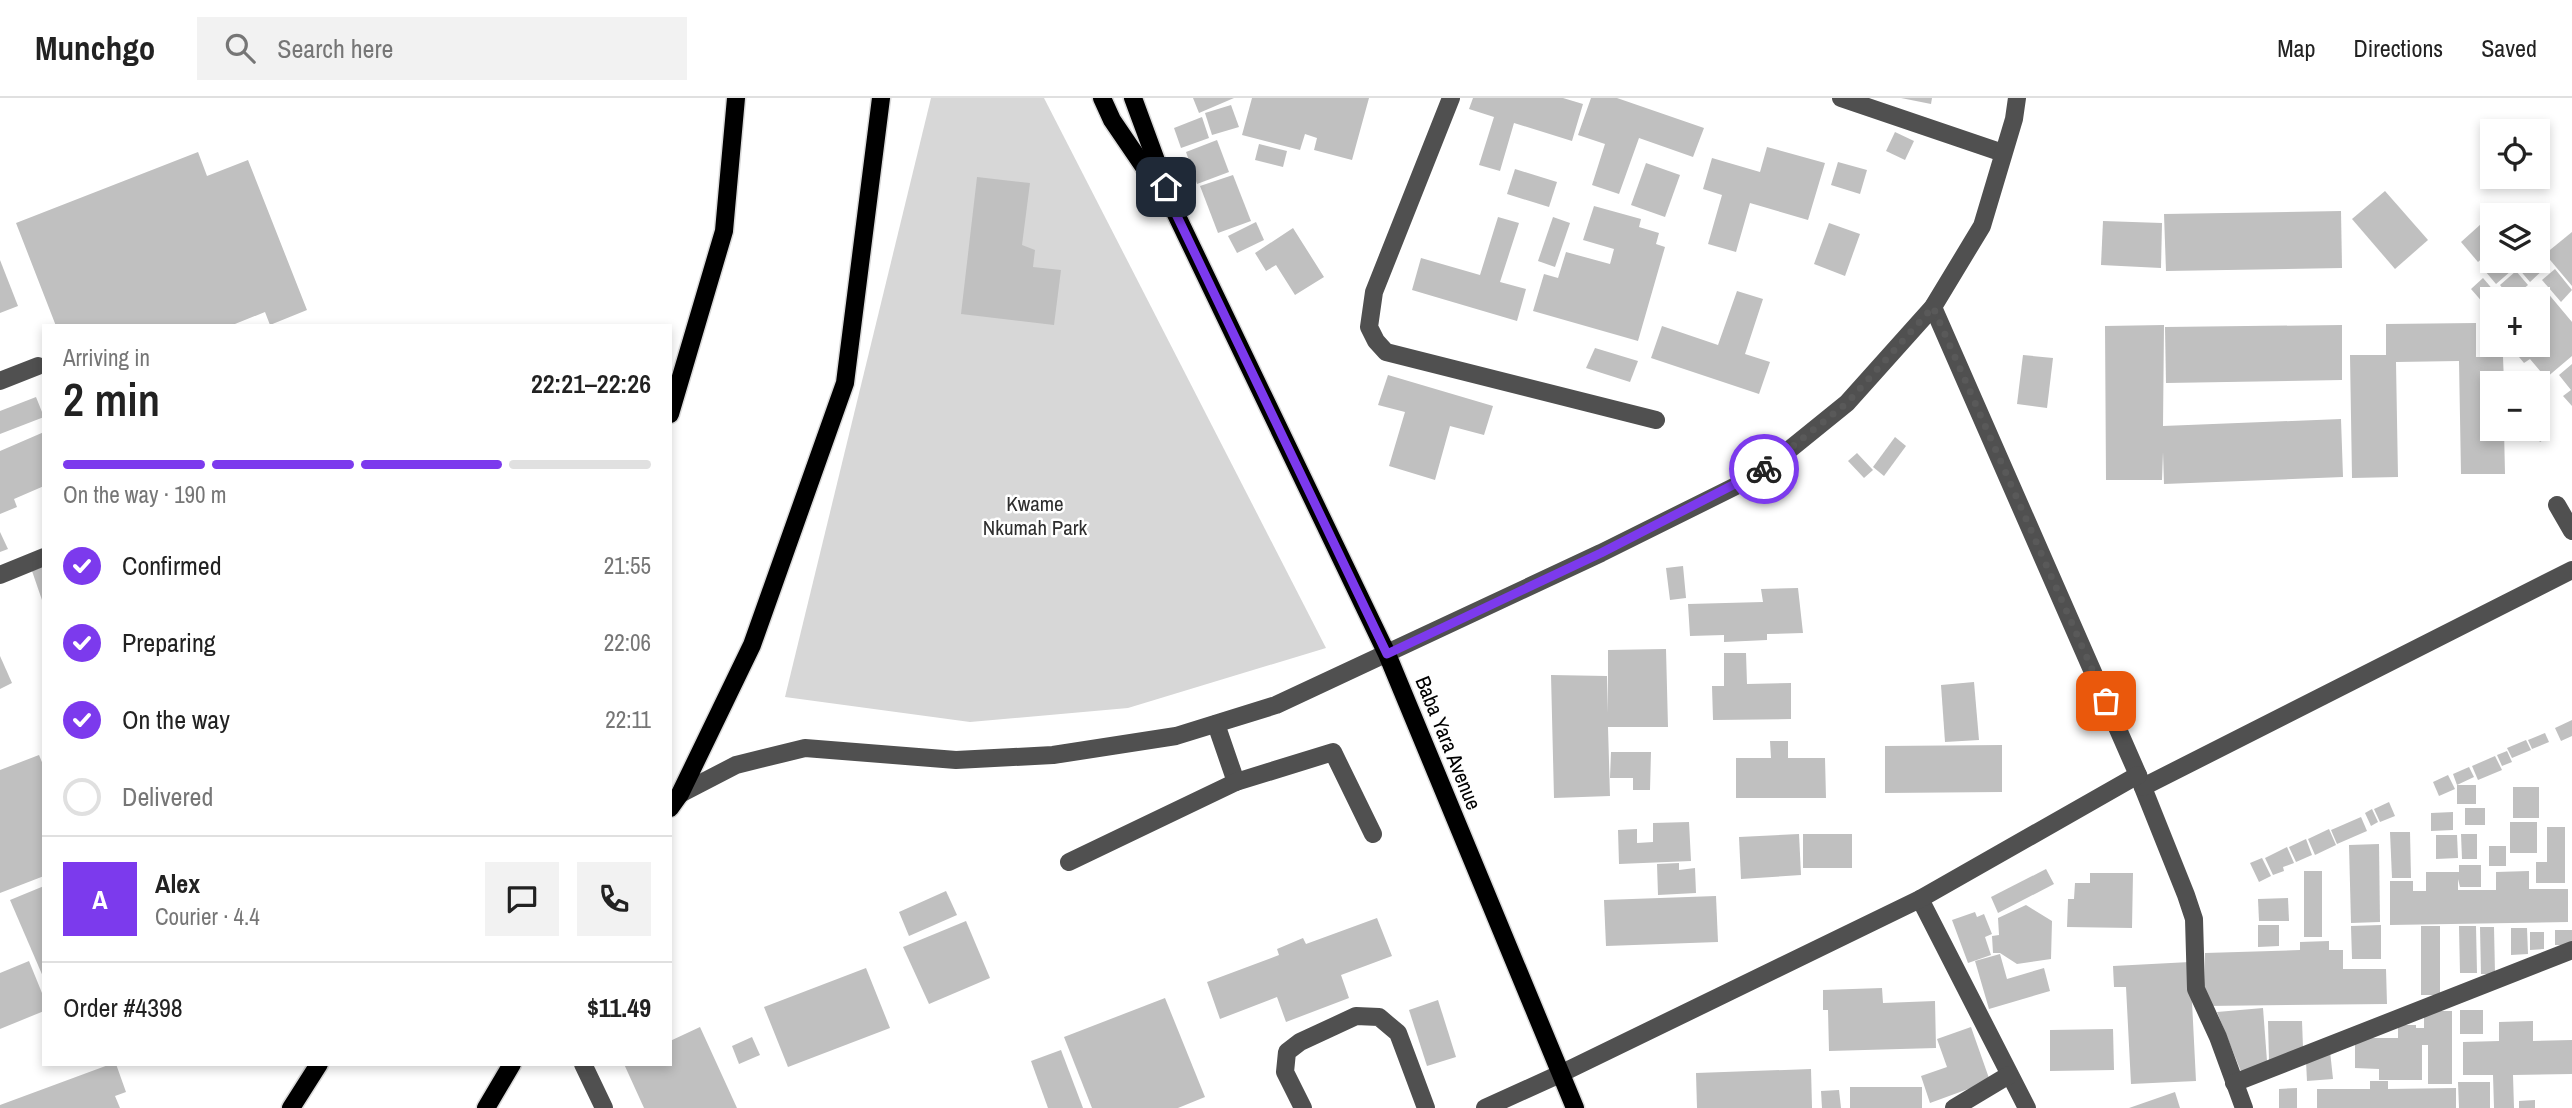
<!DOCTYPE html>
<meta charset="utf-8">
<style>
:root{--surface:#fff;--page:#f2f2f2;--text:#222;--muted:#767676;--line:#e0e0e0;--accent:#7c3aed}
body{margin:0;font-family:"Archivo Narrow",sans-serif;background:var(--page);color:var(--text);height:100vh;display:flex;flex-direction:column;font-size:26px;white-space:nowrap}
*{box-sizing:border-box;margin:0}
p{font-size:23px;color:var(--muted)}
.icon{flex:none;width:38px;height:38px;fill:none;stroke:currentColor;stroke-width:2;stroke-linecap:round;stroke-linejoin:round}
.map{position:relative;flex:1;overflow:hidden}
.sheet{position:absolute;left:42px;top:226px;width:630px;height:742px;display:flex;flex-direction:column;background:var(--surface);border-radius:0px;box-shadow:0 4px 10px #0003}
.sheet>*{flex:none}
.fabs{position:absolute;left:2480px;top:21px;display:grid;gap:14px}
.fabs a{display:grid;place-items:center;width:70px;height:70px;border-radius:0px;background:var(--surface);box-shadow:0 4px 10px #0003;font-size:35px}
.pin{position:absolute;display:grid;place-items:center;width:60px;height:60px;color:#fff;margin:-30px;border-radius:14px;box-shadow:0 4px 10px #0006}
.courier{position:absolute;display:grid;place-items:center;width:70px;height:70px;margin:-35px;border:5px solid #7c3aed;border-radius:50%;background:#fff;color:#222;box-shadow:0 2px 9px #0007}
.head em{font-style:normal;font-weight:600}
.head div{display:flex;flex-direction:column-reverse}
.head{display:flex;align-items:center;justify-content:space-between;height:119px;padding:0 21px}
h1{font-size:46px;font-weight:600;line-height:52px}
.bar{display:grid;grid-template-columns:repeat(4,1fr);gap:10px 7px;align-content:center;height:84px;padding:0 21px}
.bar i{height:9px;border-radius:5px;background:var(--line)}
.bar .on{background:var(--accent)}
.bar p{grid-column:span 4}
.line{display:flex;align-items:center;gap:18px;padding:0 21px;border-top:2px solid var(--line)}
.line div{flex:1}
.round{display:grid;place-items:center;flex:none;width:74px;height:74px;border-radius:0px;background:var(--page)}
ol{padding:0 21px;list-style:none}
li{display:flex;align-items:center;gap:21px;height:77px}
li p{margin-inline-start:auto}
li .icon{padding:7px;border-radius:50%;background:var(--accent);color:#fff;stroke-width:4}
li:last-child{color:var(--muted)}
li i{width:38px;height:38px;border:4px solid var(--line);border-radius:50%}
header{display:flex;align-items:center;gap:42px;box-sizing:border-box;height:98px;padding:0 35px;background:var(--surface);border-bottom:2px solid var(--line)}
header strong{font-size:33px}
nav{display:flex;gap:38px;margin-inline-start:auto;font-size:24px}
.search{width:490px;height:63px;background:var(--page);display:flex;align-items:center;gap:18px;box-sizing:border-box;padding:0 24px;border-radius:0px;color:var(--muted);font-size:26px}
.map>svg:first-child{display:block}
.green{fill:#d7d7d7}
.building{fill:#c0c0c0}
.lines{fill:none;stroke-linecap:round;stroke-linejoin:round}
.major-casing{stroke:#dbdbdb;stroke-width:21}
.minor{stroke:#505050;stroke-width:18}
.major{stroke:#000;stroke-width:18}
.done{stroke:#595959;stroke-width:7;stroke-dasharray:0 12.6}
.route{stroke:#7c3aed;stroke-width:9}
.labels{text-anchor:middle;stroke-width:5;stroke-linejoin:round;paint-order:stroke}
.park-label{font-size:21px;fill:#2e2e2e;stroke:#fff}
.street-label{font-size:21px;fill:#000;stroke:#fff}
</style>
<header>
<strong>Munchgo</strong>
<div class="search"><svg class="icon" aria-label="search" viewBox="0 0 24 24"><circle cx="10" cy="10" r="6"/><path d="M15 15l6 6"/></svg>Search here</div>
<nav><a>Map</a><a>Directions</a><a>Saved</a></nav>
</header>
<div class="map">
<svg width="2572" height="1010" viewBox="0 0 2572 1010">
<rect width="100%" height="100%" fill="#fff"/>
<polygon class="green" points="931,0 1044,0 1326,550 1128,610 970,624 785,599"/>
<g class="building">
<polygon points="1193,0 1234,0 1199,15"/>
<polygon points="1252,0 1369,0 1352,62 1314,52 1317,40 1305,36 1300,52 1242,37"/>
<polygon points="1473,0 1563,0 1583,6 1572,43 1514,25 1500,73 1479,67 1494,19 1469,11"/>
<polygon points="1591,0 1617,0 1704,30 1693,59 1639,40 1619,96 1592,87 1605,46 1578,37"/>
<polygon points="1901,0 1932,0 1931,6"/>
<polygon points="1231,7 1239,29 1212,37 1205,15"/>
<polygon points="1202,19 1209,40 1181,50 1174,30"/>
<polygon points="1895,34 1914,43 1905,62 1886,53"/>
<polygon points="1217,42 1229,74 1197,86 1186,54"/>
<polygon points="1259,46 1287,53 1283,69 1255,62"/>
<polygon points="1767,49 1825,65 1808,122 1750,105 1736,154 1708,146 1722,97 1703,91 1712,60 1760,74"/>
<polygon points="198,54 207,78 248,62 307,212 270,227 265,214 230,228 56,228 16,125"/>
<polygon points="1838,64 1867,72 1860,96 1831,87"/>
<polygon points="1646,65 1680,77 1665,119 1631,107"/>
<polygon points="1515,71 1557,84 1549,109 1507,96"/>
<polygon points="1233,77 1251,123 1218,135 1200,88"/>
<polygon points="977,79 1030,85 1022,147 1035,152 1033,169 1061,172 1054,227 961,216"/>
<polygon points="2385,93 2428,142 2395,171 2352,121"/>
<polygon points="1594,108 1641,121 1639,129 1659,135 1656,146 1665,149 1638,243 1533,213 1544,176 1558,180 1566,154 1610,166 1614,151 1583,142"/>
<polygon points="2341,113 2342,170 2166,173 2164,116"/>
<polygon points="1498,119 1519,125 1500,184 1526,191 1517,223 1412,192 1421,160 1480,177"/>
<polygon points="1553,119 1570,125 1555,169 1538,163"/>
<polygon points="2103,123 2162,125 2161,170 2101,167"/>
<polygon points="1256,124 1264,142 1237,155 1228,138"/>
<polygon points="1829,125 1860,136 1845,178 1814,166"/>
<polygon points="2481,126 2492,138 2492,152 2478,164 2461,144"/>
<polygon points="1293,130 1324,179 1295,197 1276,167 1266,173 1255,155"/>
<polygon points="2572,134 2572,188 2545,156"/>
<polygon points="2538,152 2549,166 2530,184 2518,170 2527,163 2538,163"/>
<polygon points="2492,157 2492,163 2516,163 2519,166 2496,186 2480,167"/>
<polygon points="0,162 18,208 0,215"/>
<polygon points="2555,171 2572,192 2561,204 2542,182"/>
<polygon points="2516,173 2528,187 2511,201 2500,187"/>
<polygon points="2483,180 2501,201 2492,201 2492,215 2471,191"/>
<polygon points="2526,192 2533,201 2515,201"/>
<polygon points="1737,193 1763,201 1745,256 1770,264 1759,296 1651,260 1662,228 1718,247"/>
<polygon points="2546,193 2572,224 2572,258 2546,280 2530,261 2524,265 2509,247 2538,247 2538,200"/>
<polygon points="2476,225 2476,259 2503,259 2504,285 2492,285 2492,331 2504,331 2505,376 2461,376 2459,263 2396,264 2398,379 2352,380 2350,257 2386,257 2386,226"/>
<polygon points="2164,227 2163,328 2341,321 2343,379 2164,386 2163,354 2162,382 2106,382 2105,228"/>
<polygon points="2342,227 2342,282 2166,285 2165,229"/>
<polygon points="1595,250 1638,263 1630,284 1586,270"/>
<polygon points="2023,257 2053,260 2047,310 2017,306"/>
<polygon points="2572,266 2572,308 2563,298 2571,292 2559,277"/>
<polygon points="1388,277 1493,308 1484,337 1450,328 1435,382 1389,368 1405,314 1378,307"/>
<polygon points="36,299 44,319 0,336 0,313"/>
<polygon points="2539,325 2548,339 2540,344 2531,331 2538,331"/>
<polygon points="44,334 44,388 14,401 17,409 0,416 0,353"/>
<polygon points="1895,339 1906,348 1884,378 1873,369"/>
<polygon points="1857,355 1873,372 1864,380 1848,363"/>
<polygon points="0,434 8,451 0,454"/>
<polygon points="44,468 44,505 43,505 32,473"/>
<polygon points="1683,468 1686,500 1670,502 1666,470"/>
<polygon points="1798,490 1803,535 1767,536 1767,542 1724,544 1724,537 1690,538 1688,506 1763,504 1761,491"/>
<polygon points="1666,551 1668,629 1608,629 1610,698 1554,700 1551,577 1607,578 1608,615 1608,552"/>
<polygon points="1724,555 1746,555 1747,586 1791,585 1791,621 1713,622 1712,588 1724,588"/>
<polygon points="0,558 12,585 0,591"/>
<polygon points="1974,584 1979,642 1945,644 1941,587"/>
<polygon points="2572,622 2572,638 2561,643 2555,630"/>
<polygon points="2545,635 2549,644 2532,651 2528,642"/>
<polygon points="2526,642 2531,652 2512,660 2507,650"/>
<polygon points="1770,643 1788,643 1788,660 1825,660 1826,700 1736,700 1736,660 1771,660"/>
<polygon points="2002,647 2002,694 1885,695 1885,648"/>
<polygon points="2507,653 2512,664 2502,668 2497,657"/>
<polygon points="1611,654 1651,654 1650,692 1633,692 1633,680 1610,680"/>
<polygon points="39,657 44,669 44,778 0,795 0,672"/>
<polygon points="2495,658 2502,672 2478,682 2472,668"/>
<polygon points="2469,669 2474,679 2457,687 2453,676"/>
<polygon points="2448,677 2455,691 2439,698 2433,684"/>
<rect x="2457" y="687" width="19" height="19"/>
<rect x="2513" y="689" width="26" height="31"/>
<polygon points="2389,704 2395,718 2380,724 2374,711"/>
<rect x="2465" y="710" width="20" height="17"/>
<polygon points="2372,711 2378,724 2371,728 2365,715"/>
<polygon points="2453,714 2453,732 2431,733 2431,715"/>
<polygon points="2361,719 2367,733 2337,746 2331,732"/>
<polygon points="1689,724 1691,763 1619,766 1618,732 1637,731 1637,745 1653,744 1653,725"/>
<rect x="2510" y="724" width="27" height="31"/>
<polygon points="2547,729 2565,729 2565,785 2536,785 2536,764 2547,764"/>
<polygon points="2329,731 2336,747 2315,757 2308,741"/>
<polygon points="2390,734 2410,734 2411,780 2392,780"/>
<polygon points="1799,736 1801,777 1741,781 1739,739"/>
<rect x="1803" y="736" width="49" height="34"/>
<polygon points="2461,736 2477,736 2477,761 2462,761"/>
<polygon points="2436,737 2457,737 2458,760 2436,761"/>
<polygon points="2306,741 2312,757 2296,764 2289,749"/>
<polygon points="2379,746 2380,824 2351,825 2349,747"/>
<rect x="2489" y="748" width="17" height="20"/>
<polygon points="2287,749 2294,765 2283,769 2284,773 2273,777 2265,760"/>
<polygon points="2262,760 2271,778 2259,784 2250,765"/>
<polygon points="1679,765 1679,772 1695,770 1696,795 1658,797 1657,766"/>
<polygon points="2459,767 2481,767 2481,789 2460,789 2458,781 2458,792 2496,792 2496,774 2529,773 2529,791 2568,791 2568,824 2390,827 2390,783 2413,783 2413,793 2426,793 2426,774 2459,774"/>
<polygon points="2046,771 2054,786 1998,815 1991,799"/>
<rect x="2304" y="773" width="18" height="66"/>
<polygon points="2090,775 2133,775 2132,830 2067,829 2068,801 2074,801 2075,785 2090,785"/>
<polygon points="44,788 44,881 10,802"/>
<polygon points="946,793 957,817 909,838 899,814"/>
<polygon points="1716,798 1718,844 1606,848 1604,802"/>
<polygon points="2288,800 2289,823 2259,823 2258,801"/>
<polygon points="2026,807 2052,823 2051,861 2017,866 2000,855 1993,855 1992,838 1999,837 1998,820"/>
<polygon points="1975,814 1977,819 1984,816 1992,836 1985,839 1991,857 1968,865 1952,822"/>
<polygon points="1377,820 1392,858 1341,877 1349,900 1286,924 1277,899 1220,921 1207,884 1279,857 1277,851 1303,840 1306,846"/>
<polygon points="966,823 990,880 929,906 903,849"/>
<polygon points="2258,827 2279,827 2279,848 2258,849"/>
<polygon points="2381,827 2381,861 2352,861 2351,828"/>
<rect x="2421" y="828" width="19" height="69"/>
<polygon points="2459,828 2476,828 2477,875 2460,875"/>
<polygon points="2480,829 2494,829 2495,876 2481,876"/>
<polygon points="2511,830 2527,830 2528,856 2511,857"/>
<rect x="2555" y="832" width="17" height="15"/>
<polygon points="2530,834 2544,834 2544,851 2530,852"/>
<polygon points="2329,843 2329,852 2343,852 2343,871 2386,871 2387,906 2205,908 2205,855 2300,852 2300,844"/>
<polygon points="2000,856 2007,881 2044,870 2050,893 1989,911 1975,863"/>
<polygon points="29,863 44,900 44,913 0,931 0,875"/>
<polygon points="2190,864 2196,983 2131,986 2126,889 2114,889 2113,868"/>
<polygon points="866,870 890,930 788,969 764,909"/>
<polygon points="1882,890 1883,905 1935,903 1936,950 1829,953 1828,912 1823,912 1823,892"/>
<polygon points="1165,900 1205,999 1178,1010 1092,1010 1064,939"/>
<polygon points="1438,902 1456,959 1427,968 1409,912"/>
<polygon points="2263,910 2267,963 2242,976 2217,914"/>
<rect x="2460" y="912" width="23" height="24"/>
<polygon points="2424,913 2452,913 2452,986 2428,986 2428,947 2422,947 2422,982 2379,982 2379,971 2355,970 2355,940 2398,940 2398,927 2416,927 2416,930 2424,930"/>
<polygon points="2268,923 2302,923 2303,950 2269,963"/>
<polygon points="2533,923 2533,943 2572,942 2572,976 2513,977 2514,1010 2494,1010 2493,977 2463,977 2463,944 2499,943 2499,924"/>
<polygon points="700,929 737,1010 644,1010 624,966 670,966 670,943"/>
<polygon points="1971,929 1990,983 1930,1005 1921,978 1947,969 1937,941"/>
<polygon points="2113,931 2114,972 2050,973 2050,932"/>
<polygon points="752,939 760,957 739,966 732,948"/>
<polygon points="1061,952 1083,1010 1048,1010 1031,963"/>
<polygon points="2330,953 2333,981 2307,983 2306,963"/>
<polygon points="111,966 116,966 126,994 115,998 120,1010 0,1010 0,1007"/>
<polygon points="1811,971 1812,1010 1697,1010 1696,975"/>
<polygon points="2370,983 2388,983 2388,991 2456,990 2456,1010 2317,1010 2317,991 2370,991"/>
<polygon points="2458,984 2490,984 2490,1010 2459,1010"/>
<rect x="1850" y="989" width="72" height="21"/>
<polygon points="2297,990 2297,1010 2279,1010 2279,991"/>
<polygon points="1839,992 1841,1010 1822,1010 1821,993"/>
<polygon points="2175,994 2180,1010 2129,1010"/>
<polygon points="2535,1002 2535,1010 2519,1010 2519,1003"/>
</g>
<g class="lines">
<g class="major-casing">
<g id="major">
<polyline points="1102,0 1112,22 1161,94"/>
<polyline points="1133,0 1175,114 1387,556 1575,1010"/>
<polyline points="670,316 724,133 736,0"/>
<polyline points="670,710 680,696 752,547 845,285 881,0"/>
<polyline points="291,1010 319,966"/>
<polyline points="486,1010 512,966"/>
</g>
</g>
<g class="minor">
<polyline points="1451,0 1374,194 1369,229 1376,243 1386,254 1656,322"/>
<polyline points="1841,0 2003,55"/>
<polyline points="1933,209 2138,677 2186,797 2194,821 2196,891 2218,939 2244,1010"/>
<polyline points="0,283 38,268"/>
<polyline points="2557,407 2572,433"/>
<polyline points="0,477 44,459"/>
<polyline points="1216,626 1236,684"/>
<polyline points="2143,689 2572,472"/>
<polyline points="680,696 736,667 805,650 956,662 1053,657 1176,638 1276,607 1601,455 1758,377 1847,305 1933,209 1982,128 2014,21 2017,0"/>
<polyline points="1069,764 1236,684 1333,654 1373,736"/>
<polyline points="1920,801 2027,1010"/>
<polyline points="583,966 604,1010"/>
<polyline points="2234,985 2572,852"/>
<polyline points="1303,1010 1285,974 1287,954 1300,944 1356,918 1379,919 1398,935 1426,1010"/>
<polyline points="1485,1010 1560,976 1920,801 2138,677"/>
<polyline points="1954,1010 2009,977"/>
</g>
<use href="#major" class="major"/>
</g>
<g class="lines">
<polyline class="done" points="1764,371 1847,305 1933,209 2106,603"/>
<polyline class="route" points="1166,89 1175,114 1387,556 1601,455 1764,371"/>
</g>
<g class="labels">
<g class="park-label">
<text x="1035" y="413">Kwame<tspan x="1035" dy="24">Nkumah Park</tspan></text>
</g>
<g class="street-label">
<text transform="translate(1448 645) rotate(68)" y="7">Baba Yara Avenue</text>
</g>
</g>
</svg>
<div class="fabs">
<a><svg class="icon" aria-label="locate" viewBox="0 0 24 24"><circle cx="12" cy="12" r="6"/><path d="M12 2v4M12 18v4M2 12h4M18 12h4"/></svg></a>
<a><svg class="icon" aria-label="layers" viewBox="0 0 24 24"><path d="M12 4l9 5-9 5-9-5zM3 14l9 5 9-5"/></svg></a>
<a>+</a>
<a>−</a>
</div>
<div class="pin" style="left:2106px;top:603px;background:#ea580c"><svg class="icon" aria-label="bag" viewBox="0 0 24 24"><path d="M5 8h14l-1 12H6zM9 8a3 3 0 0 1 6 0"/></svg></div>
<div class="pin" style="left:1166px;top:89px;background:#1f2937"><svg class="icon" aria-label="home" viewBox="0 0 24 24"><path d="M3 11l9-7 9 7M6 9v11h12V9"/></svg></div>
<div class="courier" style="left:1764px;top:371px"><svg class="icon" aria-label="bike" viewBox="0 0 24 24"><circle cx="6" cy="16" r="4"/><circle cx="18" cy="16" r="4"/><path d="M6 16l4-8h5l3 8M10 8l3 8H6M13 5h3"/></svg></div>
<section class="sheet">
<div class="head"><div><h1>2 min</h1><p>Arriving in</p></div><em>22:21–22:26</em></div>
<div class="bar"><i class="on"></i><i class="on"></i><i class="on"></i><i></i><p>On the way · 190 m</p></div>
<ol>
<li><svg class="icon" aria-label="check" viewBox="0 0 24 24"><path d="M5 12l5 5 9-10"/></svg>Confirmed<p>21:55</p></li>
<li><svg class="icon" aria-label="check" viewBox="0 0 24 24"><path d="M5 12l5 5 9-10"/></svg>Preparing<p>22:06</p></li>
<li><svg class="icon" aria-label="check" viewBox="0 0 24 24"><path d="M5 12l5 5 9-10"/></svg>On the way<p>22:11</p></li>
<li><i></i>Delivered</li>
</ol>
<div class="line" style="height:126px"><b class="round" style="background:var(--accent);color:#fff">A</b><div><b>Alex</b><p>Courier · 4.4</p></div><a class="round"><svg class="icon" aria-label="chat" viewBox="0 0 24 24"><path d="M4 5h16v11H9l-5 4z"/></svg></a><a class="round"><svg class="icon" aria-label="phone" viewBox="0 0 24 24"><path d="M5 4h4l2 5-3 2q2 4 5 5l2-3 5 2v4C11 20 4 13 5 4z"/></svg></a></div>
<div class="line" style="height:91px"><div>Order #4398</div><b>$11.49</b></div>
</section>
</div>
